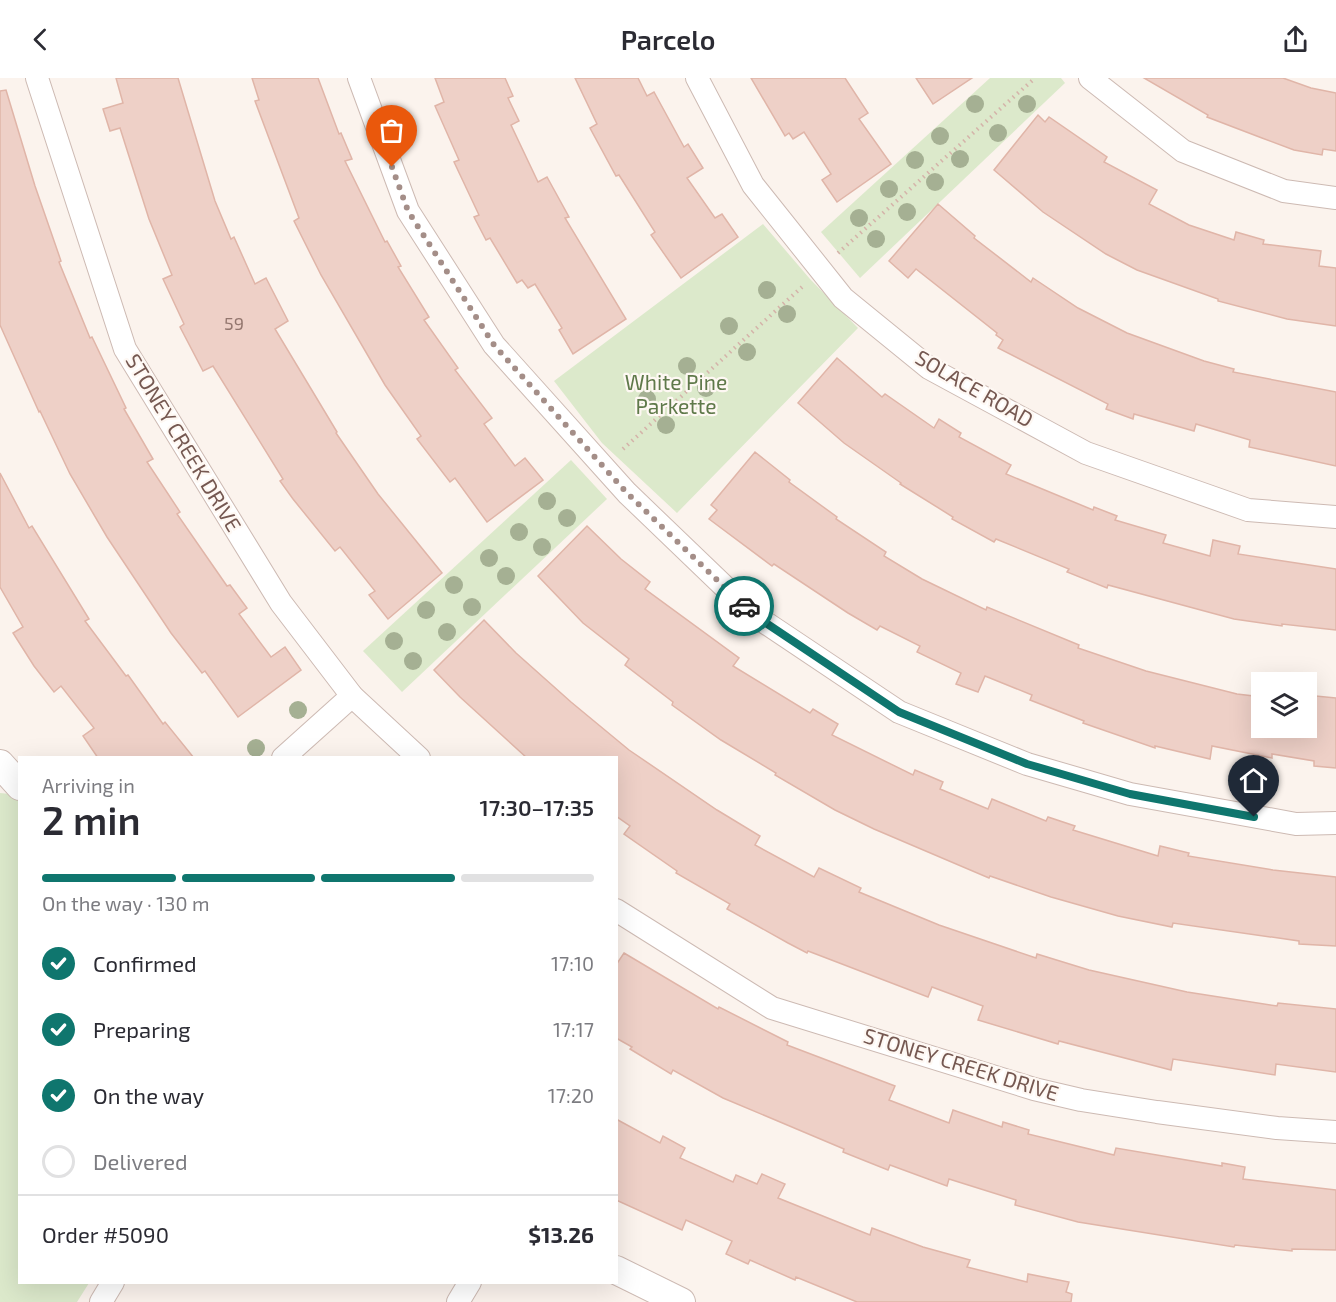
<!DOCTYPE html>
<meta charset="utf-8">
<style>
:root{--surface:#fff;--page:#f2f2f3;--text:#2b2b33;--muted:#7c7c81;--line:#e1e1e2;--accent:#0f766e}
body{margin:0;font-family:"Exo 2",sans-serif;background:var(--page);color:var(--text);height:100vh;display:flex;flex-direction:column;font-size:22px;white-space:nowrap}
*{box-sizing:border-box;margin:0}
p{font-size:20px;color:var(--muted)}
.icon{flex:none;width:33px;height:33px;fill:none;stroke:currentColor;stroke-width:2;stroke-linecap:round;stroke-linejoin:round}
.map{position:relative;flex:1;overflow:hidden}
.side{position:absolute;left:18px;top:678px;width:600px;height:528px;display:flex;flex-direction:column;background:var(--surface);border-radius:0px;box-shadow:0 6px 24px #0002}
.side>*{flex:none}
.controls{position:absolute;left:1251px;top:594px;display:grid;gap:12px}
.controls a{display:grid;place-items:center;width:66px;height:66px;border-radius:0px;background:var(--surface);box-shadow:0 6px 24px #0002;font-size:30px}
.pin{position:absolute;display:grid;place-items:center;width:51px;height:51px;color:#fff;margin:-62px -26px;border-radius:50% 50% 50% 0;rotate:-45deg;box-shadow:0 0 6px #0007}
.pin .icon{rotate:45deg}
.courier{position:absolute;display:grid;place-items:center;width:60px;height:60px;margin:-30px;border:4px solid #0f766e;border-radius:50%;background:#fff;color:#222;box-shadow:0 2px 8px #0007}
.overview em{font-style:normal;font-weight:600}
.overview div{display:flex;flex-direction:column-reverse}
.overview{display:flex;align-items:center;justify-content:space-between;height:102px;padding:0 24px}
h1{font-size:39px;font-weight:600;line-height:45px}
.bar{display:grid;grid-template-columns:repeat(4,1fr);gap:9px 6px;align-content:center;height:72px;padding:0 24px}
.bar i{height:8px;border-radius:4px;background:var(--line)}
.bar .on{background:var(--accent)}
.bar p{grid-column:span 4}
.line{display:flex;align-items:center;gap:15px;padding:0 24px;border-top:2px solid var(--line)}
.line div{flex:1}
ol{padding:0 24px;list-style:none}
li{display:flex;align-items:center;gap:18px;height:66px}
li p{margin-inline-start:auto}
li .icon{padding:6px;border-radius:50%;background:var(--accent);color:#fff;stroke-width:4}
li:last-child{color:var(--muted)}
li i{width:33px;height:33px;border:3px solid var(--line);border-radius:50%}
header{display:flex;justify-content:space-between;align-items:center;height:78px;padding:0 24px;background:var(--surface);font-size:27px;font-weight:600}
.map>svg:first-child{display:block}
.green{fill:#dce9cb}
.building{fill:#eed0c7;stroke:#e0b5a8;stroke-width:1.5}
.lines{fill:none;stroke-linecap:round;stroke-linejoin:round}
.minor-casing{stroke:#cdbab3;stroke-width:24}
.tertiary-casing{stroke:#cdbab3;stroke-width:30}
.path{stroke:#d4b3a9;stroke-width:4;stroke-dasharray:1.5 4.5;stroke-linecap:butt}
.minor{stroke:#fff;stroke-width:22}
.tertiary{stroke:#fff;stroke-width:28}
.tree{fill:#a5b093}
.done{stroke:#a48e88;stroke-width:6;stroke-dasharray:0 10.8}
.route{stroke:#0f766e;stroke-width:8}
.labels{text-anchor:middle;stroke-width:4.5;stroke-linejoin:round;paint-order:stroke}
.number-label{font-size:18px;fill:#93766e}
.park-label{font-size:21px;fill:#5f794a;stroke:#fef8f3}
.street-label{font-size:21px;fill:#755851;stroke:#fef8f3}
</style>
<header><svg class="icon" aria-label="back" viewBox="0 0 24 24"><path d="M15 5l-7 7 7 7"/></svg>Parcelo<svg class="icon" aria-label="share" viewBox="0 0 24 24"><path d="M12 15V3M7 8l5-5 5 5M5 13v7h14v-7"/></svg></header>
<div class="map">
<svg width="1336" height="1224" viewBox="0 0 1336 1224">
<rect width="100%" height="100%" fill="#fbf3ed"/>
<g class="green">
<polygon points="990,0 1061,0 1065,5 860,200 821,154"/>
<polygon points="763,146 810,201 858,250 677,435 602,365 554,303"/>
<polygon points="571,382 607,421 402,614 363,573"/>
<polygon points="0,715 20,717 20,1204 89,1205 77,1224 0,1224"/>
</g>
<g class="building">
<polygon points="116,0 178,0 215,123 231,161 234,159 255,206 266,200 288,243 275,251 337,354 336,355 378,416 442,495 388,541 369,517 375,513 340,469 335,473 293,421 280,403 283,401 213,288 203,293 180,249 184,246 163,201 172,197 149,141 120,50 110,53 103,31 123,25"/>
<polygon points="252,0 318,0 339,56 341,55 352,81 345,83 385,164 387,163 401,188 398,189 429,239 424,242 458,290 455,292 492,340 484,346 515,388 525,380 543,402 487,444 455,400 450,404 417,361 421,358 385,307 321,197 294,143 299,140 255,23 259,22"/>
<polygon points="435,0 505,0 513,18 508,20 519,43 511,47 538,104 547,99 569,139 565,140 626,241 573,276 559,252 562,250 535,206 528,210 522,202 517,205 490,160 486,162 474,139 479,137 454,84 459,82 435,28 444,24"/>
<polygon points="575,0 638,0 647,18 654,14 684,69 688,66 703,90 687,100 715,140 722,136 738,159 681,200 651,157 655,154 619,97 616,98 590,50 597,46"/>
<polygon points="751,0 845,0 868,35 859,41 891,86 837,124 822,102 831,96 804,54 793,61 789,55 785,58"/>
<polygon points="916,0 972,0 933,26"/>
<polygon points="1144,0 1283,0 1311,10 1336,15 1336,73 1323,71 1322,77 1294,72 1262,60 1207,39 1208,37"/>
<polygon points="6,12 35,108 61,183 59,184 90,260 92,259 126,330 124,331 153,381 147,384 180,434 177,436 227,508 230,507 247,530 239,536 271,579 285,569 301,592 238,639 205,593 202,595 171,555 107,459 70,396 40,333 39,334 0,247 0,13"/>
<polygon points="1038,37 1045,44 1049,39 1107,79 1104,84 1157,112 1149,126 1189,147 1234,162 1236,154 1264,162 1263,166 1321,173 1319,188 1336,190 1336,248 1287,241 1218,223 1218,221 1137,192 1106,176 1043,134 994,92"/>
<polygon points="938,126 975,158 974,160 1031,204 1033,200 1078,230 1127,255 1204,283 1234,291 1233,294 1336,314 1336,388 1249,369 1250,362 1196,346 1194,353 1134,336 1133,341 1106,331 1108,326 998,270 1003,262 996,257 997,255 916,191 908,200 889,183"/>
<polygon points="837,280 882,319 885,316 934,350 939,341 961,355 959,359 1011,387 1006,396 1093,432 1094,429 1117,438 1115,442 1166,457 1163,465 1210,478 1213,462 1240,468 1238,476 1336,491 1336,552 1282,546 1282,548 1234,541 1108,507 1107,510 1067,494 1069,491 996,461 994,464 952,441 953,439 900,406 901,405 844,365 798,325"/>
<polygon points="755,374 790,402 789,404 837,439 836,441 886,474 884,478 922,501 986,532 987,529 1079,567 1078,570 1146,593 1237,616 1262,619 1262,650 1306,650 1306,617 1336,620 1336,690 1314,688 1314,683 1272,676 1272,680 1212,668 1210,681 1155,668 1155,670 1083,645 1084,643 1030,622 1032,617 985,598 978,614 956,606 961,595 917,574 920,568 880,548 877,552 848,535 774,486 772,488 709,441 717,432 711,427"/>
<polygon points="0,395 29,450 32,448 89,541 85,543 126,598 128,597 163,646 165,644 194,680 98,680 83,658 94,650 61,608 54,614 34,588 13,555 23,549 0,509"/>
<polygon points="587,448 621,481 650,504 645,511 739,580 733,588 810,635 813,631 838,646 832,657 913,697 915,692 943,704 940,711 988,731 992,721 1046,743 1048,739 1075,748 1073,752 1158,778 1160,768 1189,775 1188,778 1273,792 1336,799 1336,868 1299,866 1299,863 1173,845 1172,849 1118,838 1051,819 990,798 989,800 874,751 835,732 775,697 776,695 721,662 672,627 673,624 625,587 629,581 583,545 538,498"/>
<polygon points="484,542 516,575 571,624 629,672 717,732 760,758 755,767 814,799 819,790 861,810 859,814 939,847 1036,880 1037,876 1089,892 1187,914 1277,928 1278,925 1336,931 1336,994 1276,986 1275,997 1173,981 1171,992 1059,963 1058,966 978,942 983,928 932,909 928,919 808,873 807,875 788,865 727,831 730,826 676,795 677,793 624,756 630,748 616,738 616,680 527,680 460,619 434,592"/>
<polygon points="624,875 718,931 719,929 788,964 787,967 895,1008 889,1022 949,1045 953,1032 1002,1049 1003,1044 1029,1052 1028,1056 1114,1077 1116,1070 1222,1088 1222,1085 1245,1089 1243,1101 1336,1112 1336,1172 1292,1171 1292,1173 1235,1167 1234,1169 1078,1144 1015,1127 1016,1122 949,1101 947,1108 890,1087 888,1092 843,1074 844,1071 723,1020 673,992 671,996 630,971 632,969 616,960 616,887"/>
<polygon points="616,1041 660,1065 663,1058 685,1070 680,1080 733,1104 736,1097 757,1106 762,1096 785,1106 778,1120 870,1157 872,1150 923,1169 970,1182 967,1189 1027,1204 1028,1196 1069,1204 1066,1214 1072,1216 1071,1224 857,1224 796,1199 795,1202 750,1182 748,1186 726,1176 732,1163 686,1142 682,1152 616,1122"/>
</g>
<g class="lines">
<g class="minor-casing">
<g id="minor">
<polyline points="37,0 125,271 281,525 352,618 419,680"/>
<polyline points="359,0 408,133 494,267 627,415 754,537 899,634 1027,686 1130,716 1296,746 1336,745"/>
<polyline points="697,0 753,107 843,220 929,290 1086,375 1248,432 1336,439"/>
<polyline points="1090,0 1183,73 1284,113 1336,120"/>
<polyline points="283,680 352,618"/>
<polyline points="616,832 772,930 1034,1011 1081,1022 1157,1034 1277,1050 1336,1054"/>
<polyline points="101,1224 113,1204"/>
<polyline points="458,1224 470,1204"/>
</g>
</g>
<g class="tertiary-casing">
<g id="tertiary">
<polyline points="0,686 20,708"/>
<polyline points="616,1192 681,1224"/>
</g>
</g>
<g class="path">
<polyline points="838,175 1035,0"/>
<polyline points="623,371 802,209"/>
</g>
<use href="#minor" class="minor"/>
<use href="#tertiary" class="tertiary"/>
</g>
<g class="tree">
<circle cx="975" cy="26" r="9"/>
<circle cx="1027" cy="26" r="9"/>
<circle cx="998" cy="55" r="9"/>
<circle cx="940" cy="58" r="9"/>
<circle cx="960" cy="81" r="9"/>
<circle cx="915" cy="82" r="9"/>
<circle cx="935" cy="104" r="9"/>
<circle cx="889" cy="111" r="9"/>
<circle cx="907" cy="134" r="9"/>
<circle cx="859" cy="140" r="9"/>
<circle cx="876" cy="161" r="9"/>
<circle cx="767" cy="212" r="9"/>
<circle cx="787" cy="236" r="9"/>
<circle cx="729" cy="248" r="9"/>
<circle cx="747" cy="274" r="9"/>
<circle cx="687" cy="288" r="9"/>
<circle cx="706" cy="310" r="9"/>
<circle cx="647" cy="321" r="9"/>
<circle cx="666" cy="347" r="9"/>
<circle cx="547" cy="423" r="9"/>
<circle cx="567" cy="440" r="9"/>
<circle cx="519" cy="454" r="9"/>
<circle cx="542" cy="469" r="9"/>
<circle cx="489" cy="480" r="9"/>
<circle cx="506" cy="498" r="9"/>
<circle cx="454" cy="507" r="9"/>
<circle cx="472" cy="529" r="9"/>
<circle cx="426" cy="532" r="9"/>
<circle cx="447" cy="554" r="9"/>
<circle cx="394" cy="563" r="9"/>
<circle cx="413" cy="583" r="9"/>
<circle cx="298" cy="632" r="9"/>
<circle cx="256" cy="670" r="9"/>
</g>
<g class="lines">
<polyline class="done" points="392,89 408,133 494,267 627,415 744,528"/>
<polyline class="route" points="744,528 754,537 899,634 1027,686 1130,716 1254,739"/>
</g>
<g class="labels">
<g class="number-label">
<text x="234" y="252">59</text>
</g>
<g class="park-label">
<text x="676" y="312">White Pine<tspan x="676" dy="24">Parkette</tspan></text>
</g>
<g class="street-label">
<text transform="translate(974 311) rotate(30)" y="7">SOLACE ROAD</text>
<text transform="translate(183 365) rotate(59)" y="7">STONEY CREEK DRIVE</text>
<text transform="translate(961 987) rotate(17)" y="7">STONEY CREEK DRIVE</text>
</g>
</g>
</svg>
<div class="controls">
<a><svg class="icon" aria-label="layers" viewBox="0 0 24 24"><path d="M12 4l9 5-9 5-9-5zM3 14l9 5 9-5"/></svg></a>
</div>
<div class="pin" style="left:392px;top:89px;background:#ea580c"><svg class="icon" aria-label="bag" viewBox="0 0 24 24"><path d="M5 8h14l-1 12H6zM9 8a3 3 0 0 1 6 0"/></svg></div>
<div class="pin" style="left:1254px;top:739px;background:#1f2937"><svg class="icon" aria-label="home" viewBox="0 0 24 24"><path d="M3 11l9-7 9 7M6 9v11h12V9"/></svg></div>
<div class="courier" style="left:744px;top:528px"><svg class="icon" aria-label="car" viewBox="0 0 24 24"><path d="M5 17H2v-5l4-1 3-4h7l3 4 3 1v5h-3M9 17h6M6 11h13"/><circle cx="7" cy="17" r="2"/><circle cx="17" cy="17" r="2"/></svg></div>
<section class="side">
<div class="overview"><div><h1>2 min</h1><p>Arriving in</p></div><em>17:30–17:35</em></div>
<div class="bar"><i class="on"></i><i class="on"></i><i class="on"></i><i></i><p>On the way · 130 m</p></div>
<ol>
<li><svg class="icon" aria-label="check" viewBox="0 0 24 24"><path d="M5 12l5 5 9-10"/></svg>Confirmed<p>17:10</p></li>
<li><svg class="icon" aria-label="check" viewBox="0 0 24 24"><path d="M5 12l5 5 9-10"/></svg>Preparing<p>17:17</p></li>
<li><svg class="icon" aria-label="check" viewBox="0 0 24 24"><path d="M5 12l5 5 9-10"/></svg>On the way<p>17:20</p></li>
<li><i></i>Delivered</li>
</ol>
<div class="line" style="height:78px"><div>Order #5090</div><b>$13.26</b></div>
</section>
</div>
